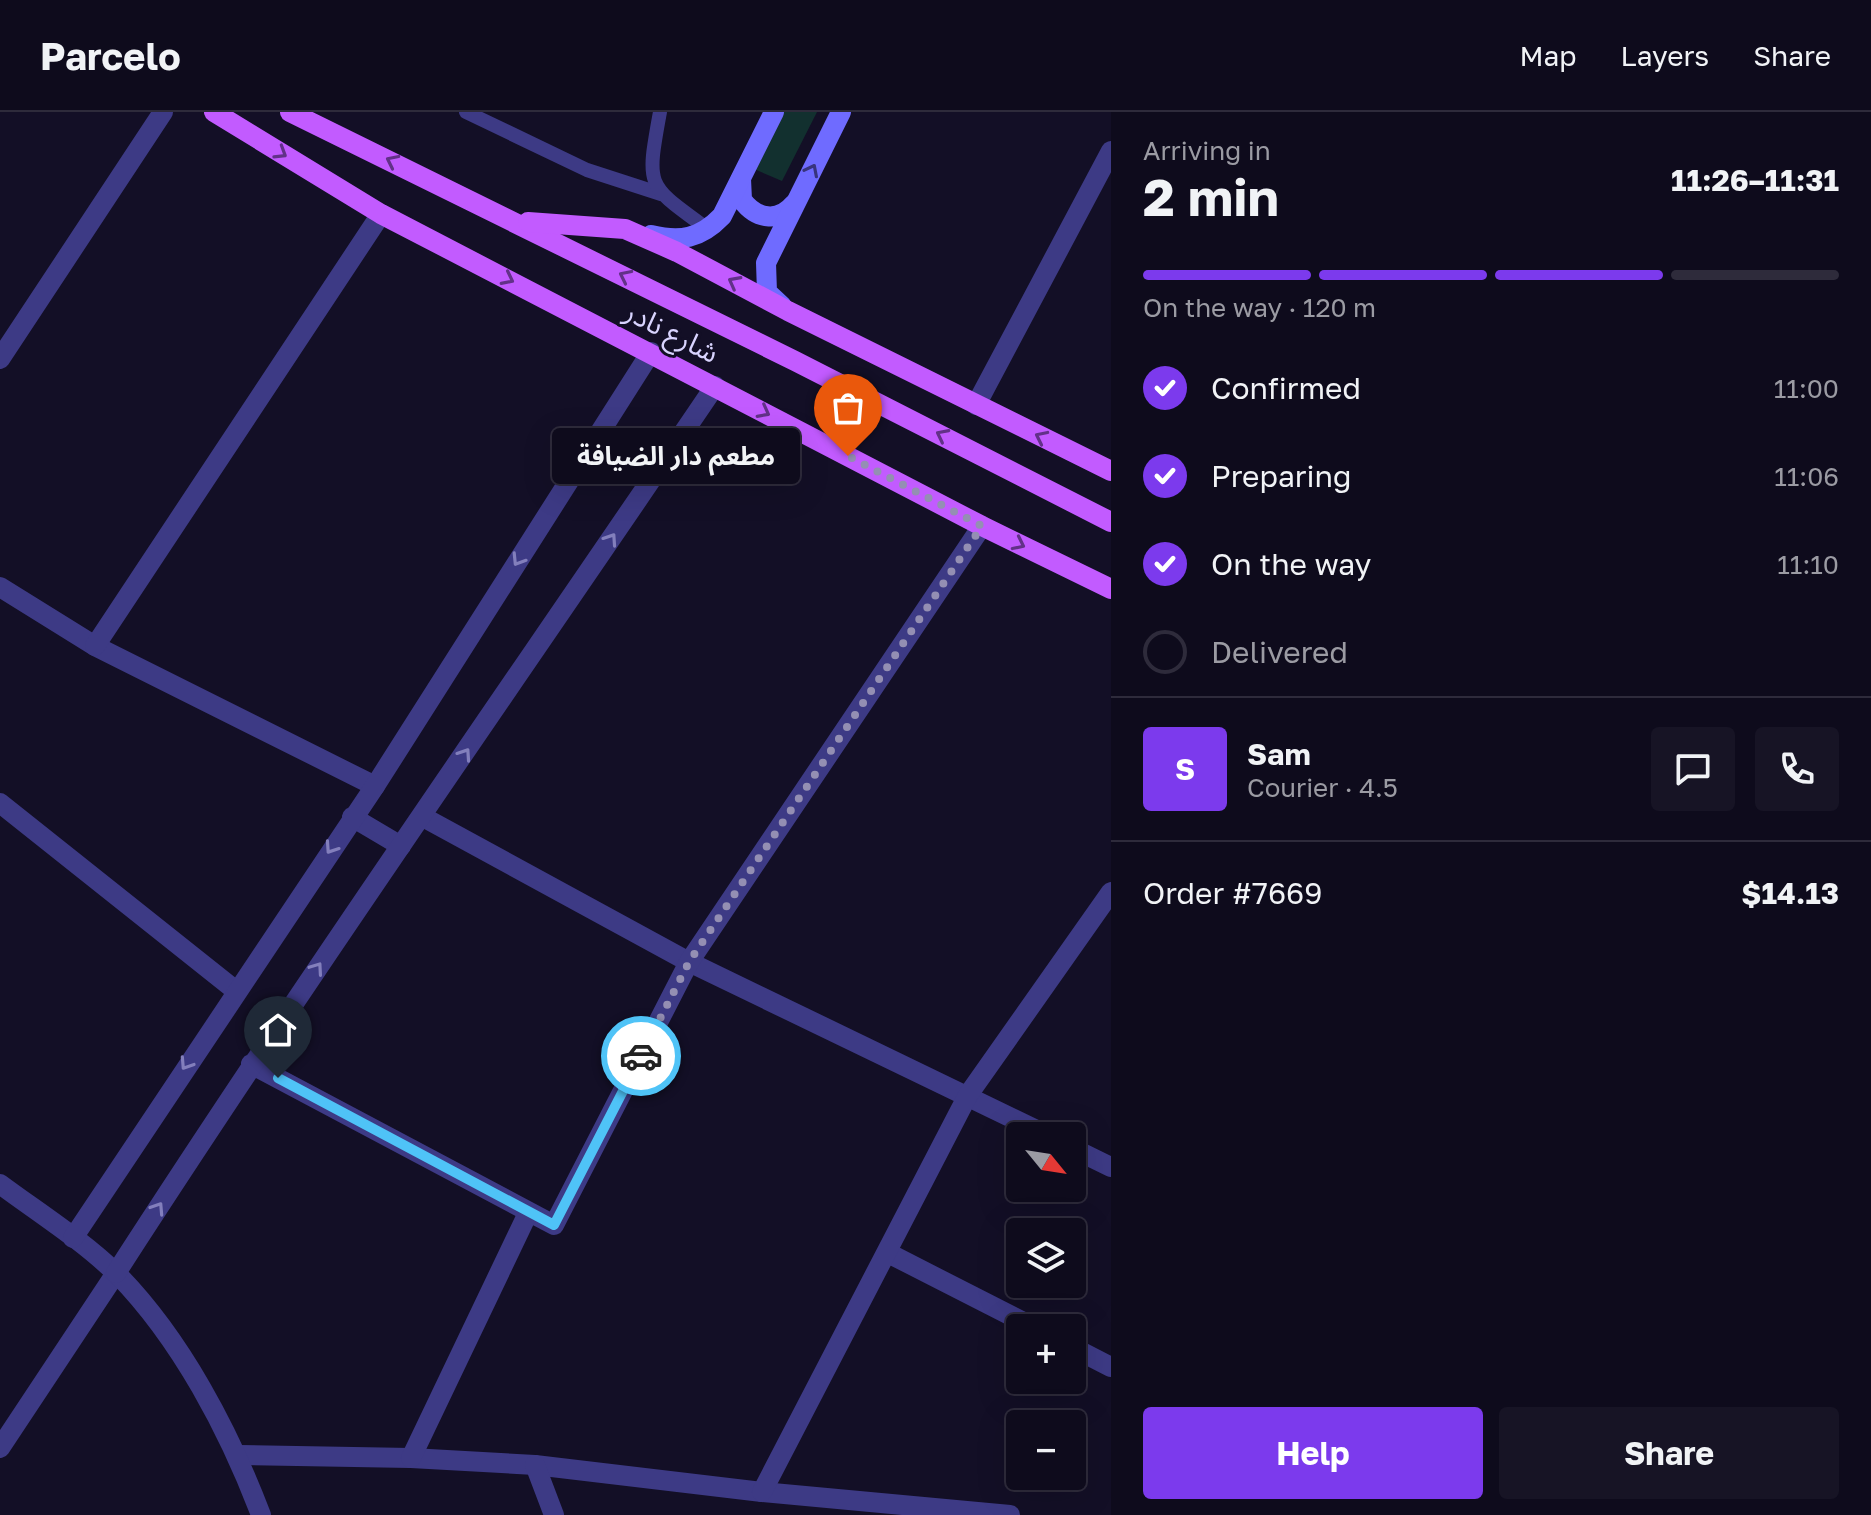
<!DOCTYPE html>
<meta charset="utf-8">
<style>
:root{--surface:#0e0b1c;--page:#171425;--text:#f1f3f6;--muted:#9b9ba3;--line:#2e2b3b;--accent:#7c3aed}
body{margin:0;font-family:"Golos Text","Noto Sans Arabic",sans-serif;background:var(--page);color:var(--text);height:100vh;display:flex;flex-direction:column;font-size:30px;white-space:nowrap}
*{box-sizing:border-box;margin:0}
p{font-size:26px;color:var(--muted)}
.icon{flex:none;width:44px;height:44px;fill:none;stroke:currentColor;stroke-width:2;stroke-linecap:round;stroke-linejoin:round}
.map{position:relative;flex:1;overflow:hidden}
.drawer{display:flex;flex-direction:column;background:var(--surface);width:760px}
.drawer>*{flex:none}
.needle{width:52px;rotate:120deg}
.controls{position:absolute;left:1006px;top:1010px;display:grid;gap:16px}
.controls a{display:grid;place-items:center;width:80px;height:80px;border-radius:8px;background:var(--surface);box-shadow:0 8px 32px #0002,0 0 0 2px var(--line);font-size:40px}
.pin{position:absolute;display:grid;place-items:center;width:68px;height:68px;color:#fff;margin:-82px -34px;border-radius:50% 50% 50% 0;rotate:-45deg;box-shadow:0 0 8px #0007}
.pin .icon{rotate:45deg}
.courier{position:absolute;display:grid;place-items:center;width:80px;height:80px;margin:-40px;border:6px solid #4fc3f7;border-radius:50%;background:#fff;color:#222;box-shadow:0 2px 10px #0007}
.bubble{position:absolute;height:56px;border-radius:8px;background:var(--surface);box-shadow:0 8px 32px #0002,0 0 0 2px var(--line);font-size:26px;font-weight:700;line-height:56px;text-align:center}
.head em{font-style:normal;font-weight:700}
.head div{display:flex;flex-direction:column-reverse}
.head{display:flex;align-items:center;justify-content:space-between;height:136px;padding:0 32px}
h1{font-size:52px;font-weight:700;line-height:60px}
.bar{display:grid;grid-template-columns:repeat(4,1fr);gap:12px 8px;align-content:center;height:96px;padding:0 32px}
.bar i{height:10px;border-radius:6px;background:var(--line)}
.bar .on{background:var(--accent)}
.bar p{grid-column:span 4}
.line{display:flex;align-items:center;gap:20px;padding:0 32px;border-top:2px solid var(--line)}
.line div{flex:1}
.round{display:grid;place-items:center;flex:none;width:84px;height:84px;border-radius:8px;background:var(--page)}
ol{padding:0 32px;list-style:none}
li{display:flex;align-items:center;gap:24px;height:88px}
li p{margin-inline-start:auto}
li .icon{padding:8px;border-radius:50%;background:var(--accent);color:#fff;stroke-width:4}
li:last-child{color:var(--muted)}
li i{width:44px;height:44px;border:4px solid var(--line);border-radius:50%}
.button{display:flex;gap:16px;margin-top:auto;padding:16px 32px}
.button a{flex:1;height:92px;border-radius:8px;background:var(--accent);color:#fff;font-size:32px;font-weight:700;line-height:92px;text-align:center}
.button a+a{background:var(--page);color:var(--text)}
header{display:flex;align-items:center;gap:48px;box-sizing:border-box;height:112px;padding:0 40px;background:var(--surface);border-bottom:2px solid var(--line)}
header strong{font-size:38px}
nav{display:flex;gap:44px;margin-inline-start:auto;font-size:28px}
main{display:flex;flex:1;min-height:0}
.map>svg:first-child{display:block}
.green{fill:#12302f}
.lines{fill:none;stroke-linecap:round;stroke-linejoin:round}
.service{stroke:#3d3a85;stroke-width:14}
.minor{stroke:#3d3a85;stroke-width:20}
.tertiary{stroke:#3d3a85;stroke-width:20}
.secondary{stroke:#6f6bff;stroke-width:20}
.primary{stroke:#c25bff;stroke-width:20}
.oneway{stroke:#623188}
.oneway2{stroke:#38347d}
.oneway3{stroke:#837fbc}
.done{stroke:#948fb3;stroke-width:8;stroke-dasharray:0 14.4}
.route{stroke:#4fc3f7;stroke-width:10}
.labels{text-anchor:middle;stroke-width:6;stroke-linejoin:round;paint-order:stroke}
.street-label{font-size:28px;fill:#d9d4ff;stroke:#130f26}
</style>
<header>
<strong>Parcelo</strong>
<nav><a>Map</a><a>Layers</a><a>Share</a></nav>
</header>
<main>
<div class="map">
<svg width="1111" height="1403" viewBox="0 0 1111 1403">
<rect width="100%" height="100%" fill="#130f26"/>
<polygon class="green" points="783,0 817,0 782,69 754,57"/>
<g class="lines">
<g class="service">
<polyline points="466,0 587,58 661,82"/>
<path d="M660 0C646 77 646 72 709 118"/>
</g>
<g class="minor">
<polyline points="0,247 163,0"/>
<polyline points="976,293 1111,39"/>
<polyline points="0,475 95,534 375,674"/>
<polyline points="95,534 381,102"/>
<polyline points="0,691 235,878"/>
<polyline points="423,705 689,850 1049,1024"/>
<polyline points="251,952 554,1113 689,850 982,414"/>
<polyline points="1072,1036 1111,1055"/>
<polyline points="888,1141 1035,1216"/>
<polyline points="1072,1235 1111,1255"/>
<polyline points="0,1336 116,1161"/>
<polyline points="239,1343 411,1346 535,1353 762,1380 1010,1403"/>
<polyline points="411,1346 528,1101"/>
<polyline points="535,1353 554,1403"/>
<polyline points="762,1380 968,983 1111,780"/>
</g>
<g class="tertiary">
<polyline points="352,705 401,734"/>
<path d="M0 1072C39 1101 82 1128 117 1162 181 1227 229 1319 261 1403"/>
<polyline points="73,1126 375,674 651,240"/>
<path d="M116 1161C309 862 515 569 715 274"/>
</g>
<g class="secondary">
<path d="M741 67 742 88C756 107 778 111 794 92"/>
<path d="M651 123C680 130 700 127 722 104L774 0"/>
<polyline points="782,194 767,180 766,151 841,0"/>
</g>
<g class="primary">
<polyline points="214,0 381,102 982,414 1111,477"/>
<polyline points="290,0 795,249 1111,410"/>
<polyline points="528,110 625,117 677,140 788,199 1111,359"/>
</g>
</g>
<defs><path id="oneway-chevron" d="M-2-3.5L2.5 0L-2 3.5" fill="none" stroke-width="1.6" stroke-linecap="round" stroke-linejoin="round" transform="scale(2)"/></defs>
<g class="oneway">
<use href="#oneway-chevron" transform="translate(281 41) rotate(32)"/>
<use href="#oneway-chevron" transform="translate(392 49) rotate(-154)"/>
<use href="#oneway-chevron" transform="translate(625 164) rotate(-154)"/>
<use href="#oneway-chevron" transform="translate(508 167) rotate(27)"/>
<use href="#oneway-chevron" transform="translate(734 170) rotate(-152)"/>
<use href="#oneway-chevron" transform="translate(764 300) rotate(28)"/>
<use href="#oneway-chevron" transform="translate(942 323) rotate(-153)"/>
<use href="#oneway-chevron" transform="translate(1041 325) rotate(-154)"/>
<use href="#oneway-chevron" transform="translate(1019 432) rotate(26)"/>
</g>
<use class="oneway2" href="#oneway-chevron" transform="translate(812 58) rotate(-63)"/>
<g class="oneway3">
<use href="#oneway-chevron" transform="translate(611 427) rotate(-56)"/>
<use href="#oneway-chevron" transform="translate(518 448) rotate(122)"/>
<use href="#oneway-chevron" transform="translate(465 642) rotate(-56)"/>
<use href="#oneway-chevron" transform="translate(331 736) rotate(124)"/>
<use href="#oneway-chevron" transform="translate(317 856) rotate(-55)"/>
<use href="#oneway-chevron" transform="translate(186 952) rotate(123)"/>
<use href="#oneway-chevron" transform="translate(158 1096) rotate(-57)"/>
</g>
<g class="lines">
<polyline class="done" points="641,944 689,850 982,414 848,344"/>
<polyline class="route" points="278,966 554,1113 641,944"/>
</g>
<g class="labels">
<g class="street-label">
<text transform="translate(672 220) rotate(27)" y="10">شارع نادر</text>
</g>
</g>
</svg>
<div class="controls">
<a><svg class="needle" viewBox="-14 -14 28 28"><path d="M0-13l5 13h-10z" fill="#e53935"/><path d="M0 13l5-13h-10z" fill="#9b9ba3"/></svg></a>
<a><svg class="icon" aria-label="layers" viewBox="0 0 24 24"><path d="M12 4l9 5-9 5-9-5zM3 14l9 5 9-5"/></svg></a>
<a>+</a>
<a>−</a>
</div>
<div class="pin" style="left:848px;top:344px;background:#ea580c"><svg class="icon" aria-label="bag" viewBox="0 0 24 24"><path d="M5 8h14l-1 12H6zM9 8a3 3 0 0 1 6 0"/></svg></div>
<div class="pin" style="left:278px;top:966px;background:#1f2937"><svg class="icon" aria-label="home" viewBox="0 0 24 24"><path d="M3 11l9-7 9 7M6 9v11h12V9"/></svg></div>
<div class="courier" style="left:641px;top:944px"><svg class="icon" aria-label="car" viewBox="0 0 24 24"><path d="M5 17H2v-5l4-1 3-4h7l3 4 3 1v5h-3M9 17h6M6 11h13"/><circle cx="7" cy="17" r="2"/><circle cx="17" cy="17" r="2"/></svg></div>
<div class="bubble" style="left:552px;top:316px;width:248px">مطعم دار الضيافة</div>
</div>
<section class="drawer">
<div class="head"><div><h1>2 min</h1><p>Arriving in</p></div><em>11:26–11:31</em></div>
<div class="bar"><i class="on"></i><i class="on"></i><i class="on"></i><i></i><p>On the way · 120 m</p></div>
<ol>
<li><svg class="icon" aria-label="check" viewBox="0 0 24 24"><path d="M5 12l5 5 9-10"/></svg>Confirmed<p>11:00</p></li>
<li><svg class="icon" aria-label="check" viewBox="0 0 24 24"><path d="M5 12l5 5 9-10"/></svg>Preparing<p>11:06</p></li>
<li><svg class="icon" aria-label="check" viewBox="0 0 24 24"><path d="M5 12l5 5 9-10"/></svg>On the way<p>11:10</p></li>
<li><i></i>Delivered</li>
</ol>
<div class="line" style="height:144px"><b class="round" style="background:var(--accent);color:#fff">S</b><div><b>Sam</b><p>Courier · 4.5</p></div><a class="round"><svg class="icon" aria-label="chat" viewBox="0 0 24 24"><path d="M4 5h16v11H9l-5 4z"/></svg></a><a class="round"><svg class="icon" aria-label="phone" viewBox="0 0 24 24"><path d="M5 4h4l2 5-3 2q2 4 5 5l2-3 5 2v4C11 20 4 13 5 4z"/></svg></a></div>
<div class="line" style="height:104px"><div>Order #7669</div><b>$14.13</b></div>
<div class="button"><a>Help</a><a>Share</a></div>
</section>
</main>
